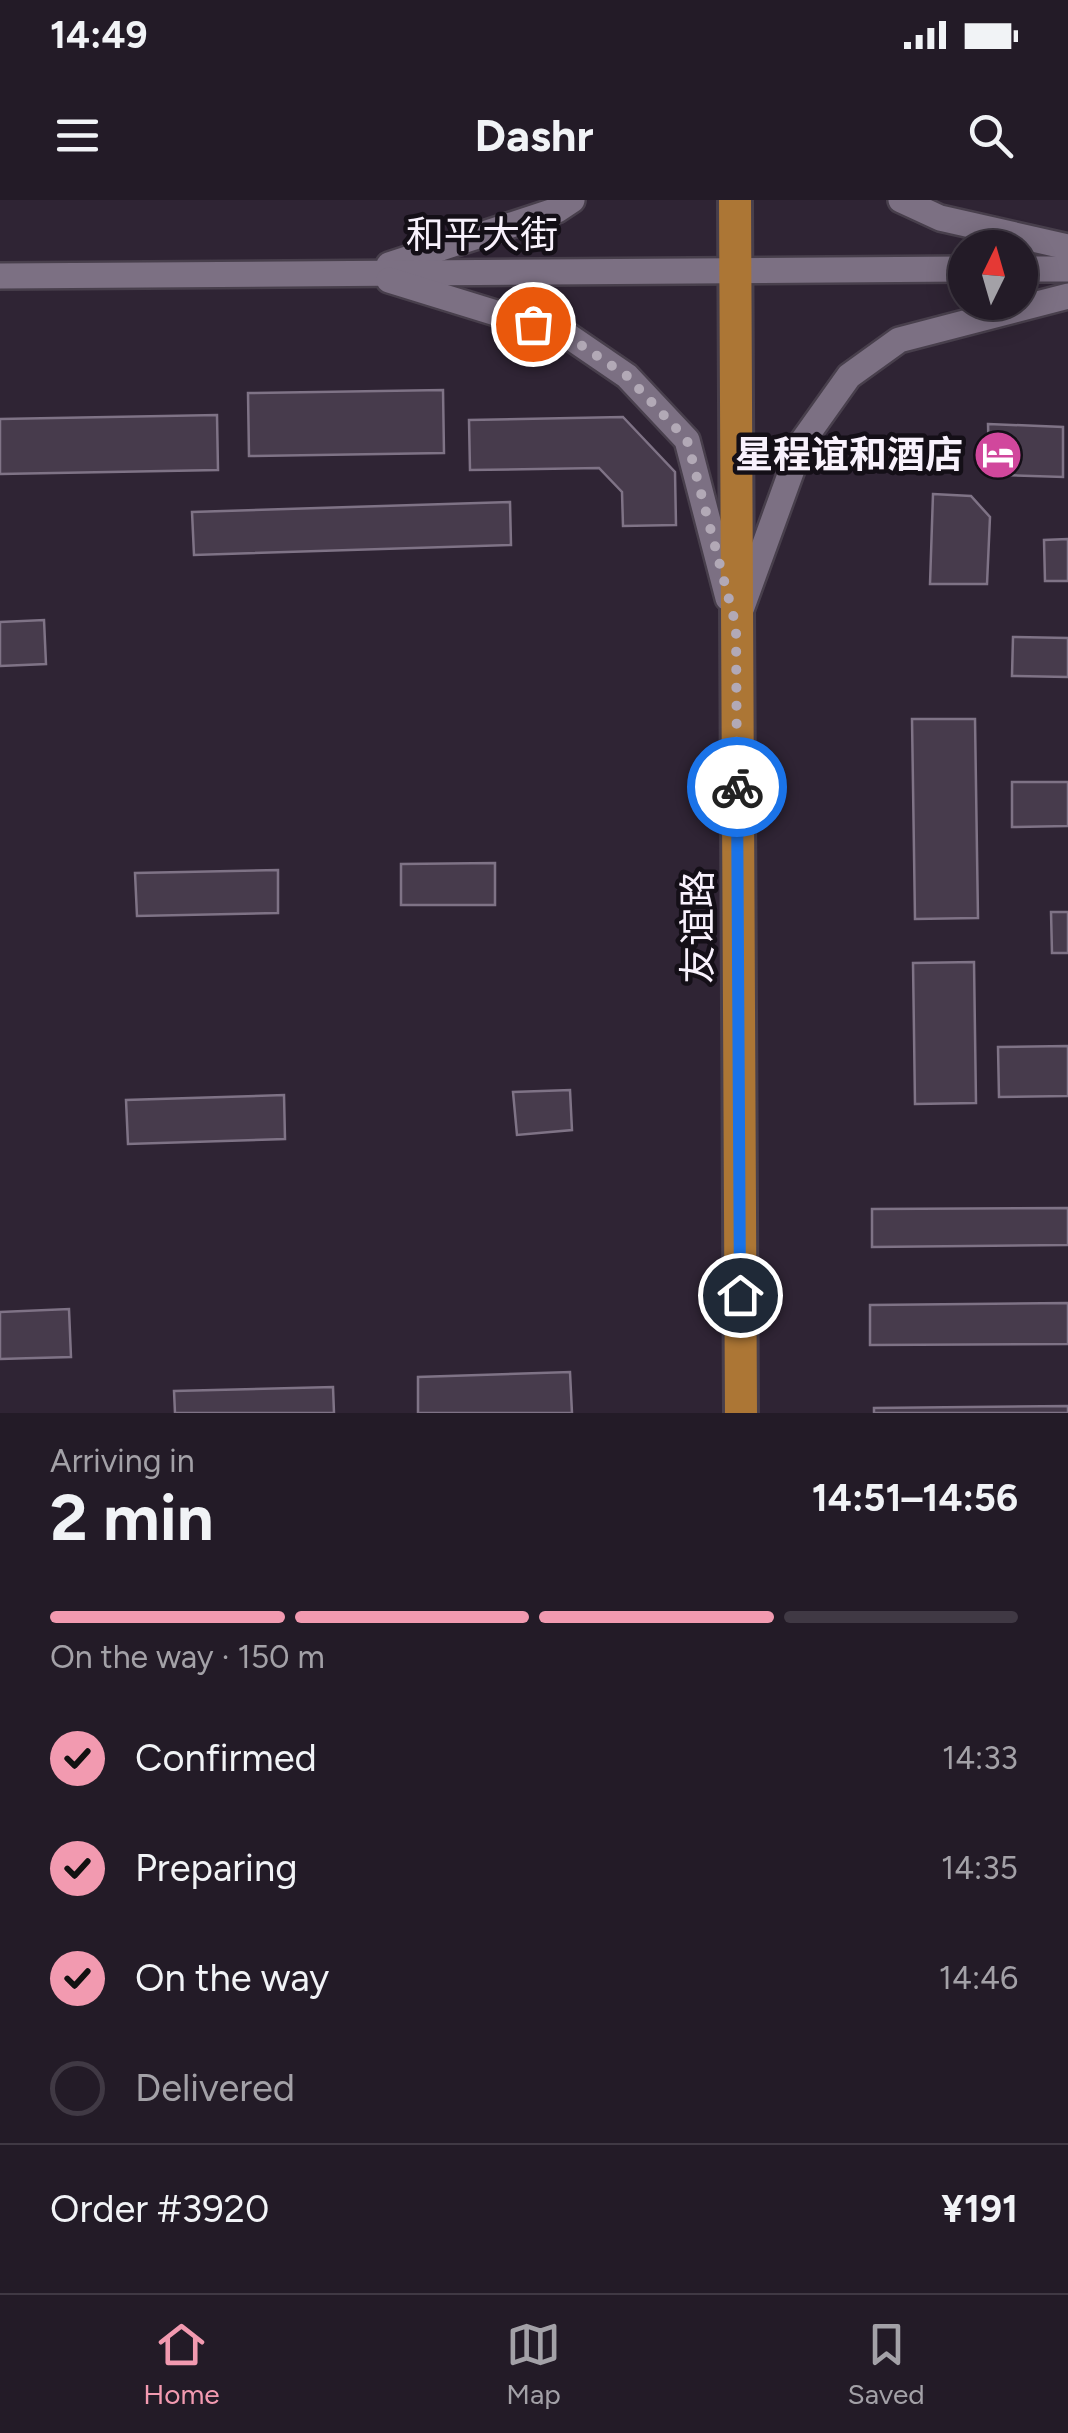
<!DOCTYPE html>
<meta charset="utf-8">
<style>
:root{--surface:#231b27;--page:#2b242f;--text:#f1f3f6;--muted:#a3a1a7;--line:#403944;--accent:#f29ab0}
body{margin:0;font-family:Figtree,"Noto Sans SC",sans-serif;background:var(--page);color:var(--text);height:100vh;display:flex;flex-direction:column;font-size:38px;white-space:nowrap}
*{box-sizing:border-box;margin:0}
p{font-size:32px;color:var(--muted)}
.icon{flex:none;width:55px;height:55px;fill:none;stroke:currentColor;stroke-width:2;stroke-linecap:round;stroke-linejoin:round}
.map{position:relative;height:1213px;overflow:hidden}
.details{display:flex;flex-direction:column;background:var(--surface);flex:1}
.details>*{flex:none}
.needle{width:65px;rotate:5deg}
.tools{position:absolute;left:948px;top:30px;display:grid;gap:20px}
.tools a{display:grid;place-items:center;width:90px;height:90px;border-radius:50%;background:var(--surface);box-shadow:0 5px 25px #0003,0 0 0 2px var(--line);font-size:50px}
.pin{position:absolute;display:grid;place-items:center;width:85px;height:85px;color:#fff;margin:-42px;border:5px solid #fff;border-radius:50%;box-shadow:0 2px 10px #0007}
.courier{position:absolute;display:grid;place-items:center;width:100px;height:100px;margin:-50px;border:8px solid #1a73e8;border-radius:50%;background:#fff;color:#222;box-shadow:0 2px 12px #0007}
.head em{font-style:normal;font-weight:700}
.head div{display:flex;flex-direction:column-reverse}
.head{display:flex;align-items:center;justify-content:space-between;height:170px;padding:0 50px}
h1{font-size:65px;font-weight:700;line-height:75px}
.bar{display:grid;grid-template-columns:repeat(4,1fr);gap:15px 10px;align-content:center;height:120px;padding:0 50px}
.bar i{height:12px;border-radius:8px;background:var(--line)}
.bar .selected{background:var(--accent)}
.bar p{grid-column:span 4}
.line{display:flex;align-items:center;gap:25px;padding:0 50px;border-top:2px solid var(--line)}
.line div{flex:1}
ol{padding:0 50px;list-style:none}
li{display:flex;align-items:center;gap:30px;height:110px}
li p{margin-inline-start:auto}
li .icon{padding:10px;border-radius:50%;background:var(--accent);color:#111;stroke-width:4}
li:last-child{color:var(--muted)}
li i{width:55px;height:55px;border:5px solid var(--line);border-radius:50%}
.status{display:flex;justify-content:space-between;align-items:center;height:70px;padding:0 50px;background:var(--surface);direction:ltr}
.status svg{height:28px;fill:currentColor}
header{display:flex;justify-content:space-between;align-items:center;height:130px;padding:0 50px;background:var(--surface);font-size:45px;font-weight:700}
.tab-bar{display:flex;justify-content:space-around;align-items:center;height:140px;border-top:2px solid var(--line);background:var(--surface);font-size:28px;color:var(--muted)}
.tab-bar a{display:grid;justify-items:center;gap:5px}
.tab-bar .selected{color:var(--accent)}
.map>svg:first-child{display:block}
.building{fill:#473b4c;stroke:#7f7386;stroke-width:2.5}
.lines{fill:none;stroke-linecap:round;stroke-linejoin:round}
.secondary-casing{stroke:#483f4c;stroke-width:30}
.highway-casing{stroke:#483f4c;stroke-width:38}
.secondary{stroke:#7c7083;stroke-width:25}
.highway{stroke:#ac7635;stroke-width:32}
.done{stroke:#b2a9b6;stroke-width:10;stroke-dasharray:0 18}
.route{stroke:#1a73e8;stroke-width:12}
.labels{text-anchor:middle;stroke-width:9;stroke-linejoin:round;paint-order:stroke}
.street-label{font-size:38px;fill:#f8f1fc;stroke:#140f17}
.poi-label{font-size:38px;font-weight:bold;fill:#f8f1fc;stroke:#140f17;text-anchor:end}
</style>
<div class="status"><b>14:49</b><svg viewBox="0 0 49 12"><path d="M0 12V9h3v3zM5 12V6h3v6zM10 12V3h3v9zM15 12V0h3v12zM26 1h20v11H26zM47 4h2v5h-2z"/></svg></div>
<header><svg class="icon" aria-label="menu" viewBox="0 0 24 24"><path d="M4 6h16M4 12h16M4 18h16"/></svg>Dashr<svg class="icon" aria-label="search" viewBox="0 0 24 24"><circle cx="10" cy="10" r="6"/><path d="M15 15l6 6"/></svg></header>
<div class="map">
<svg width="1068" height="1213" viewBox="0 0 1068 1213">
<rect width="100%" height="100%" fill="#2f2434"/>
<g class="building">
<polygon points="443,190 444,253 249,256 248,193"/>
<polygon points="217,215 218,270 0,274 0,219"/>
<polygon points="623,217 675,272 676,325 623,326 622,292 599,268 470,270 469,220"/>
<polygon points="988,224 1063,227 1063,277 1003,275 989,261"/>
<polygon points="933,294 971,296 990,317 987,384 930,384"/>
<polygon points="510,302 511,345 194,355 192,312"/>
<polygon points="1068,339 1068,381 1045,381 1044,340"/>
<polygon points="44,420 46,464 0,466 0,422"/>
<polygon points="1013,437 1068,438 1068,477 1012,476"/>
<polygon points="912,519 975,519 978,718 915,719"/>
<polygon points="1012,582 1068,582 1068,626 1012,627"/>
<polygon points="495,663 495,705 401,705 401,664"/>
<polygon points="278,670 278,713 137,716 135,673"/>
<polygon points="1051,712 1068,712 1068,753 1052,753"/>
<polygon points="974,762 976,903 915,904 913,763"/>
<polygon points="1068,846 1068,896 999,897 998,847"/>
<polygon points="570,890 572,930 517,935 513,892"/>
<polygon points="284,895 285,939 128,944 126,900"/>
<polygon points="1068,1008 1068,1045 872,1047 872,1009"/>
<polygon points="1068,1103 1068,1144 870,1145 870,1105"/>
<polygon points="69,1109 71,1157 0,1159 0,1112"/>
<polygon points="570,1172 572,1213 418,1213 418,1177"/>
<polygon points="333,1187 334,1213 175,1213 174,1191"/>
<polygon points="1068,1206 1068,1213 874,1213 874,1208"/>
</g>
<g class="lines">
<g class="secondary-casing">
<g id="secondary">
<polyline points="901,0 940,18 1068,47"/>
<polyline points="389,65 557,10 572,0"/>
<polyline points="1020,69 1068,69"/>
<polyline points="0,76 965,69"/>
<polyline points="389,80 567,135 627,176 687,240 728,398"/>
<polyline points="742,407 802,242 849,176 899,140 1068,96"/>
</g>
</g>
<g class="highway-casing">
<polyline id="highway" points="735,0 741,1213"/>
</g>
<use href="#secondary" class="secondary"/>
<use href="#highway" class="highway"/>
</g>
<g class="lines">
<polyline class="done" points="533,124 566,135 627,176 687,240 736,426 737,587"/>
<polyline class="route" points="737,587 740,1095"/>
</g>
<defs>
<g id="hotel-disc" transform="scale(2.5)"><circle r="9.5" fill="#d1479c" stroke="#140f17"/><path d="M-6-4.5h1.5V1H6V5H4.5V3h-9V5H-6ZM-4 0a1.8 1.8 0 1 1 3.6 0ZM.5 0V-2.5h3Q6-2.5 6 0Z" fill="#fff"/></g>
</defs>
<g fill-rule="evenodd">
<use href="#hotel-disc" x="998" y="255"/>
</g>
<g class="labels">
<g class="street-label">
<text x="482" y="48">和平大街</text>
<text transform="translate(698 727) rotate(-90)" y="13">友谊路</text>
</g>
<g class="poi-label">
<text x="963" y="268">星程谊和酒店</text>
</g>
</g>
</svg>
<div class="tools">
<a><svg class="needle" viewBox="-14 -14 28 28"><path d="M0-13l5 13h-10z" fill="#e53935"/><path d="M0 13l5-13h-10z" fill="#a3a1a7"/></svg></a>
</div>
<div class="pin" style="left:533px;top:124px;background:#ea580c"><svg class="icon" aria-label="bag" viewBox="0 0 24 24"><path d="M5 8h14l-1 12H6zM9 8a3 3 0 0 1 6 0"/></svg></div>
<div class="pin" style="left:740px;top:1095px;background:#1f2937"><svg class="icon" aria-label="home" viewBox="0 0 24 24"><path d="M3 11l9-7 9 7M6 9v11h12V9"/></svg></div>
<div class="courier" style="left:737px;top:587px"><svg class="icon" aria-label="bike" viewBox="0 0 24 24"><circle cx="6" cy="16" r="4"/><circle cx="18" cy="16" r="4"/><path d="M6 16l4-8h5l3 8M10 8l3 8H6M13 5h3"/></svg></div>
</div>
<section class="details">
<div class="head"><div><h1>2 min</h1><p>Arriving in</p></div><em>14:51–14:56</em></div>
<div class="bar"><i class="selected"></i><i class="selected"></i><i class="selected"></i><i></i><p>On the way · 150 m</p></div>
<ol>
<li><svg class="icon" aria-label="check" viewBox="0 0 24 24"><path d="M5 12l5 5 9-10"/></svg>Confirmed<p>14:33</p></li>
<li><svg class="icon" aria-label="check" viewBox="0 0 24 24"><path d="M5 12l5 5 9-10"/></svg>Preparing<p>14:35</p></li>
<li><svg class="icon" aria-label="check" viewBox="0 0 24 24"><path d="M5 12l5 5 9-10"/></svg>On the way<p>14:46</p></li>
<li><i></i>Delivered</li>
</ol>
<div class="line" style="height:130px"><div>Order #3920</div><b>¥191</b></div>
</section>
<nav class="tab-bar">
<a class="selected"><svg class="icon" aria-label="home" viewBox="0 0 24 24"><path d="M3 11l9-7 9 7M6 9v11h12V9"/></svg>Home</a>
<a><svg class="icon" aria-label="map" viewBox="0 0 24 24"><path d="M3 6l6-2 6 2 6-2v14l-6 2-6-2-6 2zM9 4v14M15 6v14"/></svg>Map</a>
<a><svg class="icon" aria-label="saved" viewBox="0 0 24 24"><path d="M7 4h10v16l-5-4-5 4z"/></svg>Saved</a>
</nav>
